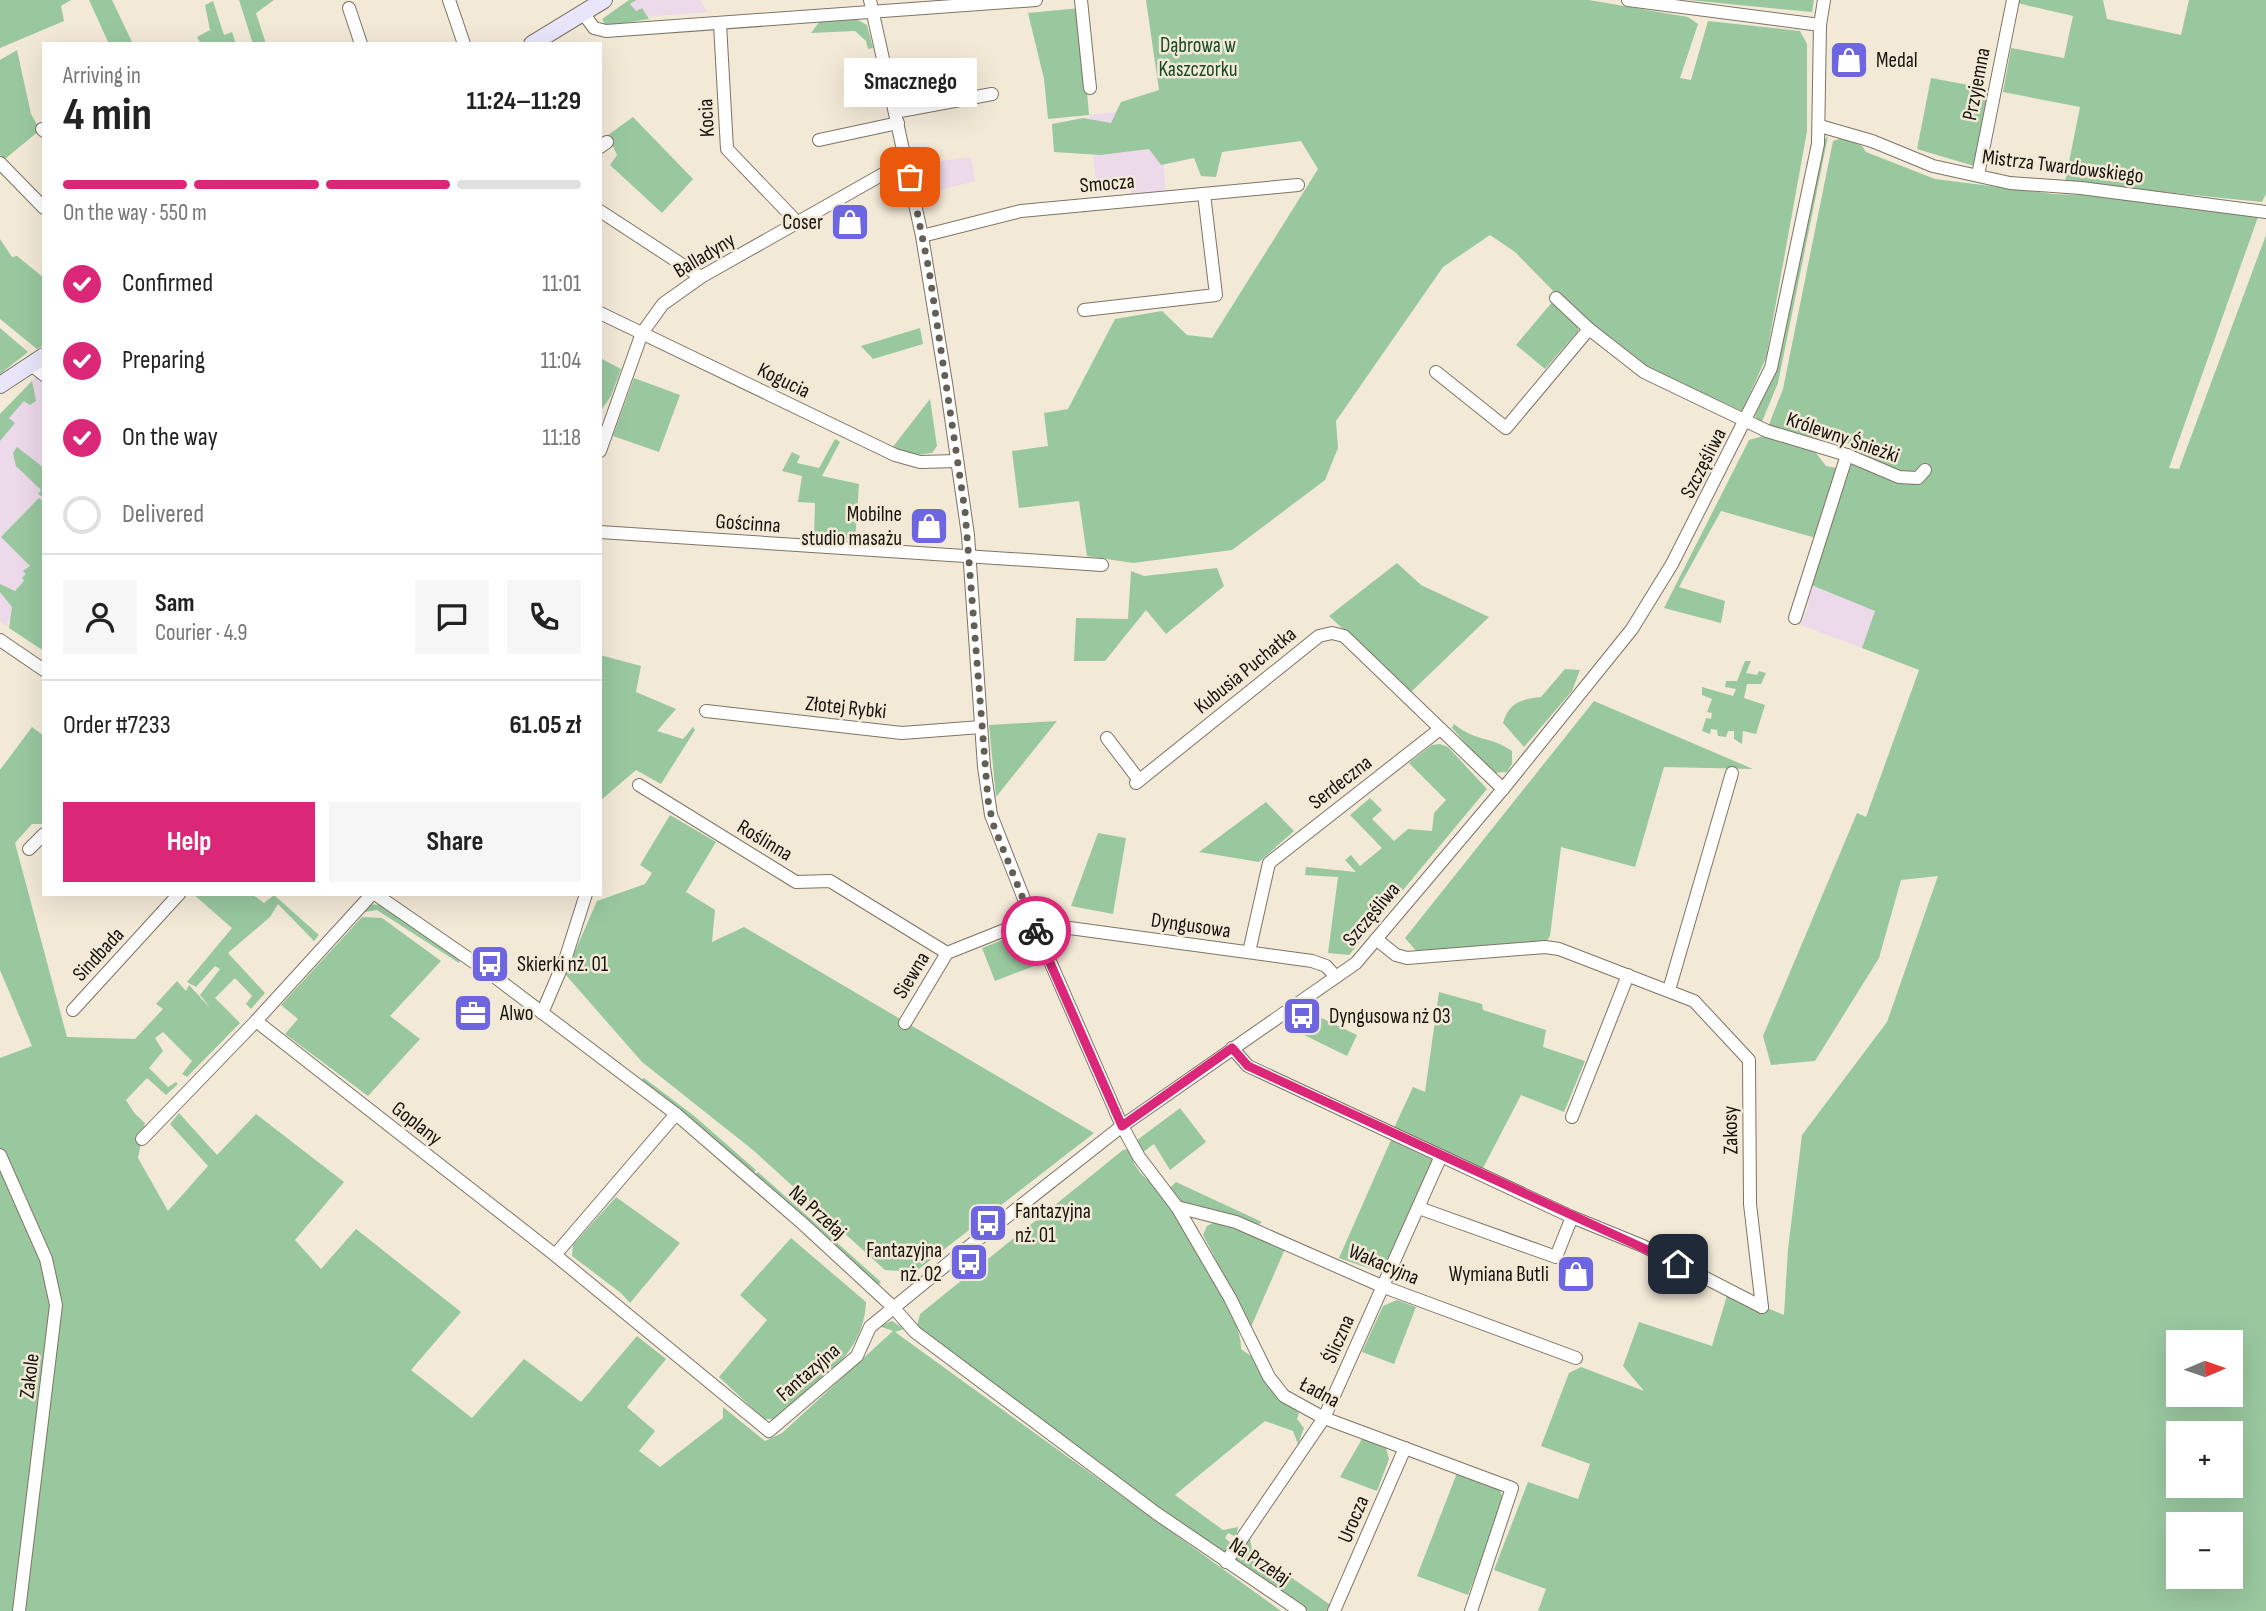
<!DOCTYPE html>
<meta charset="utf-8">
<style>
:root{--surface:#fff;--page:#f6f6f6;--text:#222;--muted:#767676;--line:#e0e0e0;--accent:#db2777}
body{margin:0;font-family:"Sofia Sans Condensed",sans-serif;background:var(--page);color:var(--text);height:100vh;display:flex;flex-direction:column;font-size:26px;white-space:nowrap}
*{box-sizing:border-box;margin:0}
p{font-size:23px;color:var(--muted)}
.icon{flex:none;width:38px;height:38px;fill:none;stroke:currentColor;stroke-width:2;stroke-linecap:round;stroke-linejoin:round}
.map{position:relative;flex:1;overflow:hidden}
.side{position:absolute;left:42px;top:42px;width:560px;height:854px;display:flex;flex-direction:column;background:var(--surface);border-radius:0px;box-shadow:0 7px 28px #0002}
.side>*{flex:none}
.needle{width:46px;rotate:88deg}
.tools{position:absolute;left:2166px;top:1330px;display:grid;gap:14px}
.tools a{display:grid;place-items:center;width:77px;height:77px;border-radius:0px;background:var(--surface);box-shadow:0 7px 28px #0002;font-size:35px}
.pin{position:absolute;display:grid;place-items:center;width:60px;height:60px;color:#fff;margin:-30px;border-radius:14px;box-shadow:0 4px 10px #0006}
.courier{position:absolute;display:grid;place-items:center;width:70px;height:70px;margin:-35px;border:5px solid #db2777;border-radius:50%;background:#fff;color:#222;box-shadow:0 2px 9px #0007}
.bubble{position:absolute;height:49px;border-radius:0px;background:var(--surface);box-shadow:0 7px 28px #0002;font-size:23px;font-weight:700;line-height:49px;text-align:center}
.overview em{font-style:normal;font-weight:700}
.overview div{display:flex;flex-direction:column-reverse}
.overview{display:flex;align-items:center;justify-content:space-between;height:119px;padding:0 21px}
h1{font-size:46px;font-weight:700;line-height:52px}
.bar{display:grid;grid-template-columns:repeat(4,1fr);gap:10px 7px;align-content:center;height:84px;padding:0 21px}
.bar i{height:9px;border-radius:5px;background:var(--line)}
.bar .on{background:var(--accent)}
.bar p{grid-column:span 4}
.line{display:flex;align-items:center;gap:18px;padding:0 21px;border-top:2px solid var(--line)}
.line div{flex:1}
.round{display:grid;place-items:center;flex:none;width:74px;height:74px;border-radius:0px;background:var(--page)}
ol{padding:0 21px;list-style:none}
li{display:flex;align-items:center;gap:21px;height:77px}
li p{margin-inline-start:auto}
li .icon{padding:7px;border-radius:50%;background:var(--accent);color:#fff;stroke-width:4}
li:last-child{color:var(--muted)}
li i{width:38px;height:38px;border:4px solid var(--line);border-radius:50%}
.action{display:flex;gap:14px;margin-top:auto;padding:14px 21px}
.action a{flex:1;height:80px;border-radius:0px;background:var(--accent);color:#fff;font-size:28px;font-weight:700;line-height:80px;text-align:center}
.action a+a{background:var(--page);color:var(--text)}
.map>svg:first-child{display:block}
.commercial{fill:#ecd9ea}
.green{fill:#99c89f;fill-rule:evenodd}
.lines{fill:none;stroke-linecap:round;stroke-linejoin:round}
.street-casing{stroke:#7d7465;stroke-width:14}
.secondary-casing{stroke:#7d7465;stroke-width:18}
.street{stroke:#fff;stroke-width:12}
.secondary{stroke:#e9e6fb;stroke-width:16}
.done{stroke:#645f54;stroke-width:7;stroke-dasharray:0 12.6}
.route{stroke:#db2777;stroke-width:9}
.labels{text-anchor:middle;stroke-width:5;stroke-linejoin:round;paint-order:stroke}
.park-label{font-size:21px;fill:#134b22;stroke:#f3e9d7}
.poi-label{font-size:21px;fill:#17140e;stroke:#f3e9d7;text-anchor:start}
.street-label{font-size:21px;fill:#17140e;stroke:#f3e9d7}
</style>
<div class="map">
<svg width="2266" height="1611" viewBox="0 0 2266 1611">
<rect width="100%" height="100%" fill="#f3e9d7"/>
<g class="commercial">
<polygon points="633,0 700,0 708,12 603,20"/>
<polygon points="1158,108 1166,192 1131,196 1130,188 1097,192 1089,115"/>
<polygon points="971,157 975,181 925,194 918,164"/>
<polygon points="37,376 44,382 44,558 6,626 0,621 0,418"/>
<polygon points="1809,584 1876,611 1862,648 1801,625 1809,603 1805,595"/>
</g>
<g class="green">
<polygon points="0,0 71,0 61,6 64,21 0,48"/>
<polygon points="89,0 112,0 132,42 109,44"/>
<polygon points="239,0 274,0 256,13 266,44 253,44"/>
<polygon points="629,0 636,0 630,4 636,11 642,8 649,19 606,26 602,19"/>
<polygon points="1146,0 1589,0 1688,17 1698,24 1680,78 1691,80 1708,21 1800,31 1807,44 1807,131 1766,358 1742,411 1649,368 1565,303 1515,252 1490,235 1443,267 1336,421 1338,448 1325,480 1232,550 1133,563 1087,556 1079,501 1019,508 1012,451 1048,446 1044,413 1068,409 1115,319 1162,311 1187,335 1212,338 1318,169 1301,141 1222,152 1216,177 1201,176 1194,158 1161,165 1149,149 1100,155 1054,152 1052,124 1083,118 1111,123 1121,102 1159,90"/>
<polygon points="1688,0 1814,0 1812,12"/>
<polygon points="2018,0 2103,0 2107,19 2181,35 2189,0 2266,0 2266,194 2262,202 2065,182 2080,107 2003,92 2011,48 2064,58 2073,16 2017,3"/>
<polygon points="213,1 224,35 232,32 236,44 201,44 197,37 210,30 205,5"/>
<polygon points="1080,8 1089,115 1048,119 1044,79 1028,13"/>
<polygon points="856,19 867,25 873,48 868,49 866,41 855,31 811,33 820,21"/>
<polygon points="17,50 31,114 40,130 5,159 0,155 0,60"/>
<polygon points="1931,78 1990,89 1974,166 1917,149"/>
<polygon points="633,117 693,179 662,213 610,165 617,155 608,135"/>
<polygon points="1828,136 1778,383 1761,424 1755,416 1779,360 1822,142"/>
<path d="M1843 138 1862 146 1866 152 1935 179 2053 194 2107 196 2258 217 2169 468 2179 469 2266 235V1611H1538L1546 1589 1494 1570 1528 1482 1578 1499 1590 1464 1541 1446 1569 1373 1581 1367 1644 1391 1623 1366 1639 1322 1712 1346 1728 1292 1784 1315 1788 1249 1802 1135 1887 1022 1938 876 1901 880 1879 958 1815 1061 1771 1065 1763 1036 1857 813 1866 817 1919 670 1862 648 1875 611 1809 584 1858 446 1818 436 1817 442 1768 427 1783 389 1833 141ZM2179 1342H2231V1395H2179ZM2179 1433H2231V1486H2179ZM2179 1524H2231V1577H2179Z"/>
<polygon points="0,239 12,257 17,256 44,278 44,345 37,349 0,319"/>
<polygon points="1553,301 1578,324 1578,331 1545,369 1516,345"/>
<polygon points="0,328 28,352 0,374"/>
<polygon points="920,328 923,344 873,359 861,346"/>
<polygon points="600,358 621,369 611,396 602,409"/>
<polygon points="634,378 680,395 659,452 613,436"/>
<polygon points="32,381 36,401 30,405 24,401 9,418 15,423 0,441 0,414"/>
<polygon points="930,399 937,446 932,453 916,455 892,448"/>
<polygon points="1764,433 1813,449 1826,466 1837,468 1816,538 1721,511 1679,587 1725,601 1721,623 1664,608 1749,440 1763,436"/>
<polygon points="835,439 840,442 822,476 859,484 855,543 827,541 826,538 814,537 815,503 798,502 802,476 782,471 792,452 800,456 797,463 819,468"/>
<polygon points="17,447 44,468 44,498 38,494 41,490 16,466 13,453"/>
<polygon points="39,498 44,502 44,651 9,628 12,607 0,592 0,584 15,591 24,581 22,578 26,574 23,571 30,566 1,537"/>
<polygon points="1397,563 1421,585 1489,617 1411,692 1329,616"/>
<polygon points="1217,568 1224,586 1166,634 1146,610 1105,661 1074,661 1076,618 1128,619 1131,571 1144,576"/>
<polygon points="600,655 641,666 636,692 676,709 657,731 683,739 693,727 695,730 661,784 636,770 600,801"/>
<polygon points="1745,661 1751,661 1746,673 1757,675 1759,671 1766,673 1761,684 1747,684 1744,698 1765,705 1756,734 1743,731 1742,744 1734,739 1734,731 1728,731 1726,737 1718,736 1717,730 1711,729 1710,734 1702,731 1706,718 1711,719 1712,713 1707,712 1712,699 1702,695 1702,687 1733,696 1736,689 1725,687 1726,681 1737,681"/>
<path d="M1565 669 1580 670 1572 691 1524 747 1503 723C1509 702 1522 699 1541 697Z"/>
<polygon points="1594,701 1753,769 1664,767 1635,867 1561,847 1550,936 1546,942 1417,952 1405,938"/>
<polygon points="1057,721 996,797 989,725"/>
<path d="M1454 724C1478 743 1489 735 1512 751V764L1507 772 1492 773 1452 728Z"/>
<polygon points="32,727 44,736 44,824 32,824 15,843 67,1037 135,1039 163,1009 156,1004 177,981 186,991 189,985 211,1009 200,995 220,969 215,966 196,987 187,982 232,928 193,894 252,894 264,903 274,895 319,935 314,941 278,904 270,917 228,953 265,993 251,1009 246,1004 252,996 235,978 215,998 240,1023 187,1077 182,1074 192,1061 163,1032 155,1038 163,1051 149,1068 168,1087 176,1082 178,1084 166,1095 147,1078 126,1100 135,1114 145,1123 138,1158 168,1211 208,1166 170,1124 179,1113 217,1155 256,1114 344,1182 295,1240 321,1269 356,1229 461,1312 411,1370 472,1418 524,1359 581,1402 637,1336 666,1359 627,1407 655,1431 639,1451 660,1467 723,1418 723,1407 765,1441 782,1433 893,1331 879,1326 892,1321 904,1329 895,1332 1281,1611 0,1611 0,1058 32,1046 0,970 0,770"/>
<polygon points="1440,744 1448,747 1487,789 1349,955 1328,953 1338,877 1305,875 1306,867 1356,872 1345,860 1351,855 1360,866 1382,848 1350,815 1370,798 1382,810 1372,819 1394,841 1408,829 1432,831 1434,813 1446,800 1409,763 1432,745"/>
<polygon points="1266,802 1294,831 1259,862 1199,852"/>
<polygon points="670,815 716,842 686,892 715,910 712,942 744,927 1094,1133 915,1272 885,1270 753,1150 642,1062 565,974 597,901 645,884 652,873 640,865"/>
<polygon points="1098,833 1126,838 1113,914 1071,906"/>
<polygon points="369,904 380,905 460,959 459,963 377,910 365,912 363,911"/>
<polygon points="362,917 382,918 441,961 390,1016 420,1039 368,1096 285,1034 298,1019 281,1005"/>
<polygon points="1020,933 1028,936 1039,964 995,981 982,948"/>
<polygon points="1439,992 1482,1004 1483,1010 1546,1030 1543,1047 1585,1061 1564,1112 1521,1095 1482,1170 1394,1128 1413,1087 1425,1092"/>
<polygon points="1313,1014 1357,1035 1347,1056 1294,1030"/>
<polygon points="644,1078 693,1115 756,1170 754,1173 641,1081"/>
<polygon points="1180,1108 1206,1142 1170,1170 1154,1144 1143,1152 1136,1141"/>
<polygon points="1391,1140 1433,1160 1382,1273 1339,1258"/>
<path d="M1129 1149C1133 1155 1132 1162 1137 1168 1143 1178 1153 1183 1159 1191 1182 1221 1243 1315 1241 1349L1255 1359 1271 1390 1299 1413 1297 1419 1304 1428 1298 1444 1293 1431 1265 1421 1175 1495 1223 1530 1238 1527 1236 1537 1228 1533 1225 1538 1232 1544 1226 1552H1217L917 1326 920 1314 1123 1150Z"/>
<polygon points="758,1172 881,1282 878,1285 755,1174"/>
<polygon points="1176,1182 1262,1222 1258,1225 1183,1203 1170,1188"/>
<polygon points="616,1197 680,1243 630,1303 621,1293 572,1256 573,1245"/>
<polygon points="1221,1219 1285,1249 1251,1327 1203,1235 1207,1226"/>
<path d="M791 1238 866 1302C864 1358 813 1385 774 1419H764L719 1377 767 1320 740 1295Z"/>
<polygon points="1397,1300 1416,1307 1394,1364 1362,1352 1383,1306"/>
<polygon points="1362,1439 1386,1448 1389,1459 1377,1491 1340,1477"/>
<polygon points="1457,1473 1499,1488 1504,1500 1468,1595 1417,1576"/>
<polygon points="1250,1538 1252,1550 1332,1606 1330,1611 1308,1611 1236,1563 1235,1557"/>
</g>
<g class="lines">
<g class="street-casing">
<g id="street">
<polyline points="449,0 464,44"/>
<polyline points="870,0 922,236 946,383 968,535 984,767 991,815 1035,927 1122,1126 1139,1157 1177,1207 1230,1298 1269,1377 1284,1396 1324,1418 1512,1488 1471,1611"/>
<polyline points="1081,0 1090,88"/>
<polyline points="1628,0 1820,25"/>
<polyline points="349,8 361,44"/>
<polyline points="583,13 594,28 606,31 1036,0"/>
<polyline points="720,24 727,149 797,222"/>
<polyline points="895,112 992,94"/>
<polyline points="1820,126 1872,141 1933,166 2010,183 2081,188 2266,212"/>
<polyline points="42,129 44,131"/>
<polyline points="819,140 898,123"/>
<polyline points="600,147 607,142"/>
<polyline points="0,163 44,208"/>
<polyline points="1978,175 2013,0"/>
<polyline points="600,211 701,277"/>
<polyline points="922,236 1021,211 1298,185"/>
<polyline points="1556,298 1589,329"/>
<polyline points="1084,310 1216,295 1204,194"/>
<polyline points="600,313 895,455 920,462 957,461"/>
<polyline points="30,364 44,375"/>
<polyline points="1436,372 1506,428 1589,329 1644,372 1767,431 1847,455 1899,477 1918,478 1925,470"/>
<polyline points="600,451 642,333 663,304 701,277 906,161"/>
<polyline points="600,532 1102,565"/>
<polyline points="1795,618 1847,455"/>
<polyline points="0,640 44,670"/>
<polyline points="706,711 902,733 981,727"/>
<polyline points="1107,738 1139,780"/>
<polyline points="1136,783 1319,636 1332,633 1344,636 1503,789"/>
<polyline points="639,785 796,882 830,881 947,953"/>
<polyline points="29,849 44,834"/>
<polyline points="375,894 491,974 676,1114 802,1223 893,1307 915,1332 1156,1513 1300,1611"/>
<polyline points="1035,927 1055,926 1312,961 1326,966 1336,977"/>
<polyline points="1376,939 1396,955 1407,958 1545,947 1559,949 1694,1001 1749,1060 1750,1204 1762,1307"/>
<polyline points="1249,952 1269,863 1440,729"/>
<polyline points="1669,990 1732,773"/>
<polyline points="73,1010 179,894"/>
<polyline points="542,1013 566,957 586,894"/>
<polyline points="256,1021 555,1255 769,1431 857,1356 870,1327 962,1252 1122,1126 1356,963 1503,789 1632,629 1672,564 1771,368 1818,144 1820,25 1824,0"/>
<polyline points="905,1023 947,953 1032,919"/>
<polyline points="1232,1048 1248,1066 1572,1217 1643,1246 1762,1307"/>
<polyline points="1572,1117 1628,975"/>
<polyline points="142,1139 256,1021 372,894"/>
<polyline points="0,1155 46,1259 56,1305 19,1611"/>
<polyline points="1177,1207 1236,1222 1384,1287 1576,1358"/>
<polyline points="1419,1208 1556,1257 1572,1217"/>
<polyline points="555,1255 676,1114"/>
<polyline points="1226,1562 1324,1418 1441,1156"/>
<polyline points="1334,1611 1405,1448"/>
</g>
</g>
<g class="secondary-casing">
<g id="secondary">
<polyline points="532,44 604,0"/>
<polyline points="0,385 44,356"/>
</g>
</g>
<use href="#street" class="street"/>
<use href="#secondary" class="secondary"/>
</g>
<g class="lines">
<polyline class="done" points="910,177 929,270 965,511 988,800 993,824 1036,931"/>
<polyline class="route" points="1036,931 1122,1126 1232,1048 1248,1066 1678,1264"/>
</g>
<defs>
<g id="shop-square" transform="scale(2.0125)"><rect x="-9" y="-9" width="18" height="18" rx="4" fill="#6d66e0" stroke="#f3e9d7"/><path d="M-5-2.5h2.3a2.7 3.5 0 0 1 5.4 0H5L5.5 6h-11ZM-1.5-2.5h3a1.5 2.3 0 0 0-3 0Z" fill="#fff"/></g>
<g id="bus-square" transform="scale(2.0125)"><rect x="-9" y="-9" width="18" height="18" rx="4" fill="#6d66e0" stroke="#f3e9d7"/><path d="M-5-6H5V4H4V6H2V4H-2V6H-4V4H-5ZM-3.5-4V0h7V-4ZM-3.5 1.2v1.5H-2V1.2ZM2 1.2v1.5H3.5V1.2Z" fill="#fff"/></g>
<g id="office-square" transform="scale(2.0125)"><rect x="-9" y="-9" width="18" height="18" rx="4" fill="#6d66e0" stroke="#f3e9d7"/><path d="M-6-3h4V-5.5h4V-3h4V5H-6ZM-1-4.5V-3h2v-1.5ZM-6 0V1H6V0Z" fill="#fff"/></g>
</defs>
<g fill-rule="evenodd">
<use href="#shop-square" x="1849" y="60"/>
<use href="#shop-square" x="850" y="222"/>
<use href="#shop-square" x="929" y="526"/>
<use href="#bus-square" x="490" y="964"/>
<use href="#office-square" x="473" y="1013"/>
<use href="#bus-square" x="1302" y="1016"/>
<use href="#bus-square" x="988" y="1223"/>
<use href="#bus-square" x="969" y="1262"/>
<use href="#shop-square" x="1576" y="1274"/>
</g>
<g class="labels">
<g class="park-label">
<text x="1198" y="52">Dąbrowa w<tspan x="1198" dy="24">Kaszczorku</tspan></text>
</g>
<g class="poi-label">
<text x="1876" y="67">Medal</text>
<text x="823" y="229" text-anchor="end">Coser</text>
<text x="902" y="521" text-anchor="end">Mobilne<tspan x="902" dy="24">studio masażu</tspan></text>
<text x="517" y="971">Skierki nż. 01</text>
<text x="500" y="1020">Alwo</text>
<text x="1329" y="1023">Dyngusowa nż 03</text>
<text x="1015" y="1218">Fantazyjna<tspan x="1015" dy="24">nż. 01</tspan></text>
<text x="942" y="1257" text-anchor="end">Fantazyjna<tspan x="942" dy="24">nż. 02</tspan></text>
<text x="1549" y="1281" text-anchor="end">Wymiana Butli</text>
</g>
<g class="street-label">
<text transform="translate(1976 84) rotate(-79)" y="7">Przyjemna</text>
<text transform="translate(706 118) rotate(-93)" y="7">Kocia</text>
<text transform="translate(2063 166) rotate(7)" y="7">Mistrza Twardowskiego</text>
<text transform="translate(1107 183) rotate(-5)" y="7">Smocza</text>
<text transform="translate(704 255) rotate(-31)" y="7">Balladyny</text>
<text transform="translate(784 380) rotate(26)" y="7">Kogucia</text>
<text transform="translate(1843 437) rotate(19)" y="7">Królewny Śnieżki</text>
<text transform="translate(1703 463) rotate(-63)" y="7">Szczęśliwa</text>
<text transform="translate(748 523) rotate(4)" y="7">Gościnna</text>
<text transform="translate(1245 670) rotate(-39)" y="7">Kubusia Puchatka</text>
<text transform="translate(846 707) rotate(6)" y="7">Złotej Rybki</text>
<text transform="translate(1340 782) rotate(-38)" y="7">Serdeczna</text>
<text transform="translate(765 840) rotate(31)" y="7">Roślinna</text>
<text transform="translate(1371 914) rotate(-50)" y="7">Szczęśliwa</text>
<text transform="translate(1191 925) rotate(8)" y="7">Dyngusowa</text>
<text transform="translate(98 954) rotate(-47)" y="7">Sindbada</text>
<text transform="translate(911 975) rotate(-59)" y="7">Siewna</text>
<text transform="translate(417 1123) rotate(38)" y="7">Goplany</text>
<text transform="translate(1730 1130) rotate(-91)" y="7">Zakosy</text>
<text transform="translate(818 1212) rotate(42)" y="7">Na Przełaj</text>
<text transform="translate(1384 1264) rotate(23)" y="7">Wakacyjna</text>
<text transform="translate(1338 1339) rotate(-66)" y="7">Śliczna</text>
<text transform="translate(808 1372) rotate(-41)" y="7">Fantazyjna</text>
<text transform="translate(29 1376) rotate(-83)" y="7">Zakole</text>
<text transform="translate(1320 1392) rotate(28)" y="7">Ładna</text>
<text transform="translate(1353 1519) rotate(-67)" y="7">Urocza</text>
<text transform="translate(1260 1561) rotate(34)" y="7">Na Przełaj</text>
</g>
</g>
</svg>
<div class="tools">
<a><svg class="needle" viewBox="-14 -14 28 28"><path d="M0-13l5 13h-10z" fill="#e53935"/><path d="M0 13l5-13h-10z" fill="#767676"/></svg></a>
<a>+</a>
<a>−</a>
</div>
<div class="pin" style="left:910px;top:177px;background:#ea580c"><svg class="icon" aria-label="bag" viewBox="0 0 24 24"><path d="M5 8h14l-1 12H6zM9 8a3 3 0 0 1 6 0"/></svg></div>
<div class="pin" style="left:1678px;top:1264px;background:#1f2937"><svg class="icon" aria-label="home" viewBox="0 0 24 24"><path d="M3 11l9-7 9 7M6 9v11h12V9"/></svg></div>
<div class="courier" style="left:1036px;top:931px"><svg class="icon" aria-label="bike" viewBox="0 0 24 24"><circle cx="6" cy="16" r="4"/><circle cx="18" cy="16" r="4"/><path d="M6 16l4-8h5l3 8M10 8l3 8H6M13 5h3"/></svg></div>
<div class="bubble" style="left:844px;top:58px;width:133px">Smacznego</div>
<section class="side">
<div class="overview"><div><h1>4 min</h1><p>Arriving in</p></div><em>11:24–11:29</em></div>
<div class="bar"><i class="on"></i><i class="on"></i><i class="on"></i><i></i><p>On the way · 550 m</p></div>
<ol>
<li><svg class="icon" aria-label="check" viewBox="0 0 24 24"><path d="M5 12l5 5 9-10"/></svg>Confirmed<p>11:01</p></li>
<li><svg class="icon" aria-label="check" viewBox="0 0 24 24"><path d="M5 12l5 5 9-10"/></svg>Preparing<p>11:04</p></li>
<li><svg class="icon" aria-label="check" viewBox="0 0 24 24"><path d="M5 12l5 5 9-10"/></svg>On the way<p>11:18</p></li>
<li><i></i>Delivered</li>
</ol>
<div class="line" style="height:126px"><a class="round"><svg class="icon" aria-label="person" viewBox="0 0 24 24"><circle cx="12" cy="8" r="4"/><path d="M4 21q1-7 8-7t8 7"/></svg></a><div><b>Sam</b><p>Courier · 4.9</p></div><a class="round"><svg class="icon" aria-label="chat" viewBox="0 0 24 24"><path d="M4 5h16v11H9l-5 4z"/></svg></a><a class="round"><svg class="icon" aria-label="phone" viewBox="0 0 24 24"><path d="M5 4h4l2 5-3 2q2 4 5 5l2-3 5 2v4C11 20 4 13 5 4z"/></svg></a></div>
<div class="line" style="height:91px"><div>Order #7233</div><b>61.05 zł</b></div>
<div class="action"><a>Help</a><a>Share</a></div>
</section>
</div>
